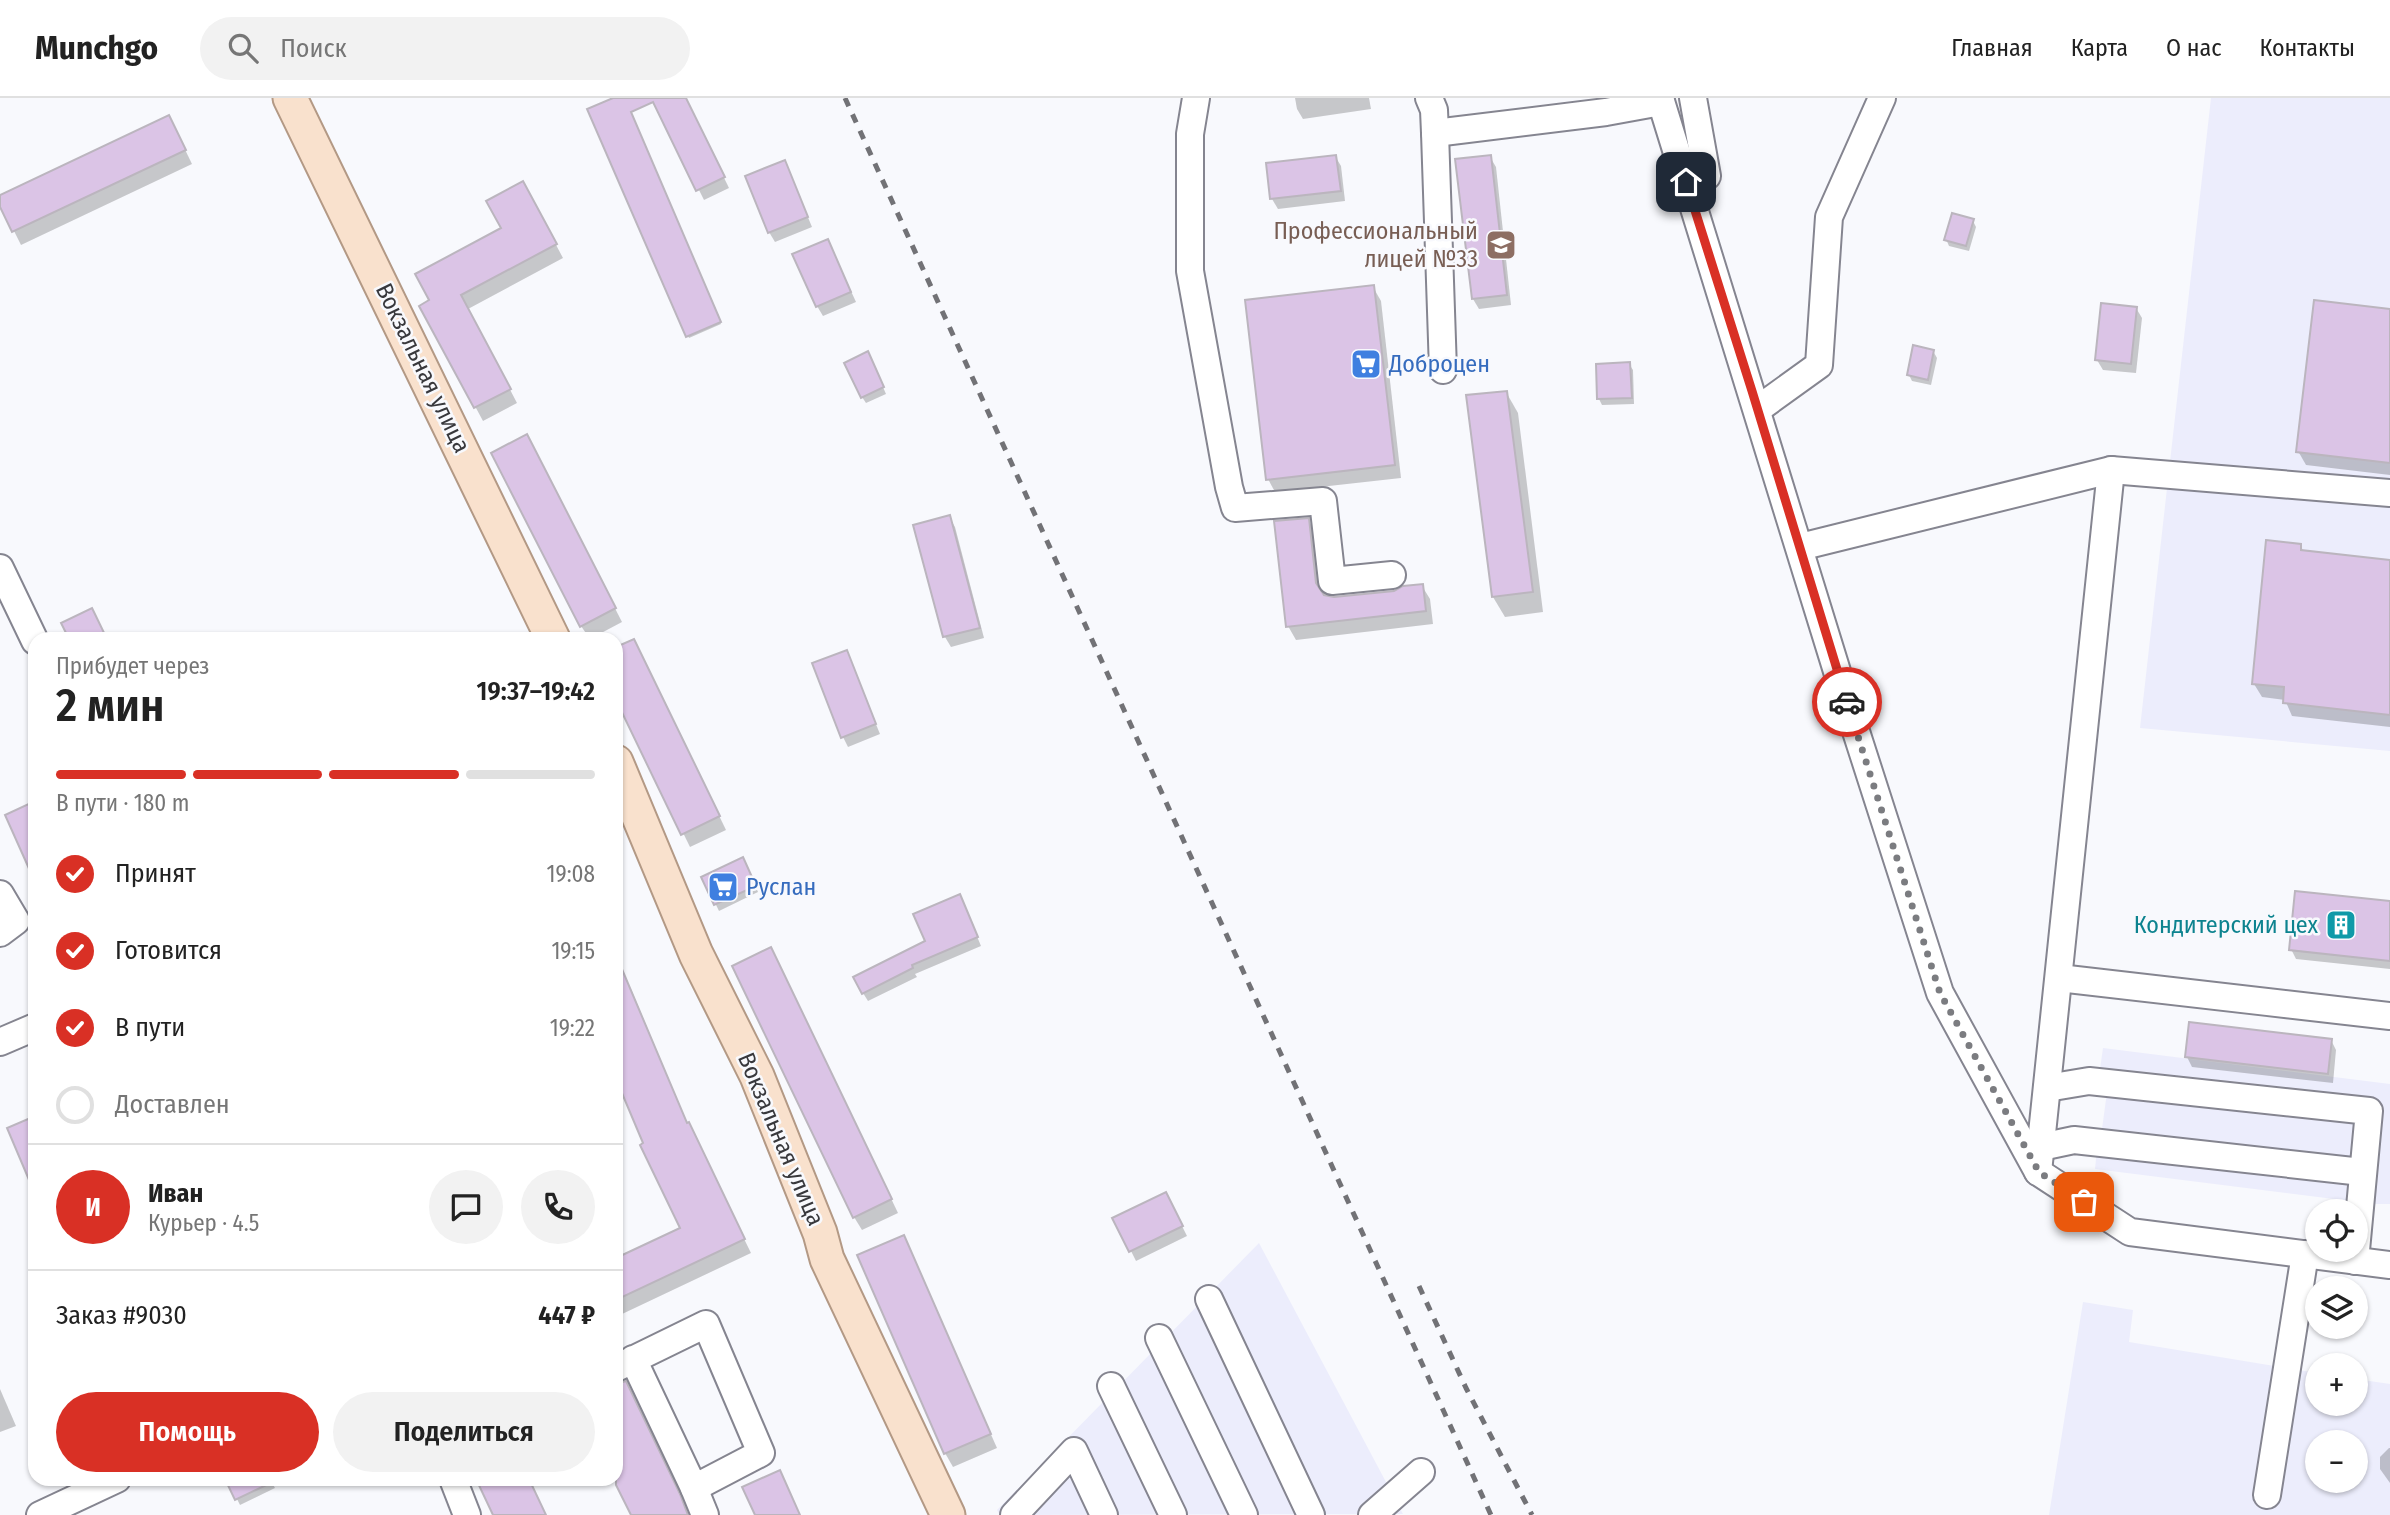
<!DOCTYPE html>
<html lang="ru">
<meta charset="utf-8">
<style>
:root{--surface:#fff;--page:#f2f2f2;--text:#222;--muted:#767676;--line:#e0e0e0;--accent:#d93025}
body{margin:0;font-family:"Fira Sans Condensed",sans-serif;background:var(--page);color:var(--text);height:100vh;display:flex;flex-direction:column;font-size:26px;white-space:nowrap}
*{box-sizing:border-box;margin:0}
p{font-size:23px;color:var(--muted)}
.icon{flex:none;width:38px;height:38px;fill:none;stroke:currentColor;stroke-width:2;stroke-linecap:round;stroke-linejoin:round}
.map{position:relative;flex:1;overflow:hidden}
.details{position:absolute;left:28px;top:534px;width:595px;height:854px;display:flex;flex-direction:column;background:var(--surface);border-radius:21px;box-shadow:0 2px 5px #0004}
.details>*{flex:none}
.fabs{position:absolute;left:2305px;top:1101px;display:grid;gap:14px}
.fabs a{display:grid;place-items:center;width:63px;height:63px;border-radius:50%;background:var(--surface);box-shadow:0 2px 5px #0004;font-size:35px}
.pin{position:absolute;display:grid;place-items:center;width:60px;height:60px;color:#fff;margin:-30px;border-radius:14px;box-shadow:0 4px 10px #0006}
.courier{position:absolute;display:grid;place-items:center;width:70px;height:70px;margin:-35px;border:5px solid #d93025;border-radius:50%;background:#fff;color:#222;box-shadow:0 2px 9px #0007}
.overview em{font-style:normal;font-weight:600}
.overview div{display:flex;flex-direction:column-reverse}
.overview{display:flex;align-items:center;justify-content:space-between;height:119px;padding:0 28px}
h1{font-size:46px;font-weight:600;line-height:52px}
.bar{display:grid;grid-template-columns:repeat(4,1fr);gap:10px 7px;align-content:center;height:84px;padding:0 28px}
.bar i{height:9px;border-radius:5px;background:var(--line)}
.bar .current{background:var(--accent)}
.bar p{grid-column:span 4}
.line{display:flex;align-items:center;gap:18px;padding:0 28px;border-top:2px solid var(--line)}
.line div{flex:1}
.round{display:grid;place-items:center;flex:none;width:74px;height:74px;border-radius:37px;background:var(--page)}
ol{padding:0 28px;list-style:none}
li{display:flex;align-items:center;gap:21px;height:77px}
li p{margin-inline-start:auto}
li .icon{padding:7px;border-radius:50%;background:var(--accent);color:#fff;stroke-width:4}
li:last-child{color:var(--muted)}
li i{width:38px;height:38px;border:4px solid var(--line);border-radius:50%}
.action{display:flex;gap:14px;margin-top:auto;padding:14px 28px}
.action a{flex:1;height:80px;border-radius:42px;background:var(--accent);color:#fff;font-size:28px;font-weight:600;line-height:80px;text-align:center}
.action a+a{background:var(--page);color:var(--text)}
header{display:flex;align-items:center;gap:42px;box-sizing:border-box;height:98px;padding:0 35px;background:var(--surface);border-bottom:2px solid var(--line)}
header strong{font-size:33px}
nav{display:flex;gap:38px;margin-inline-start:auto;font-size:24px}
.search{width:490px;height:63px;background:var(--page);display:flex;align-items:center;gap:18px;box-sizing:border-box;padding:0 24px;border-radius:38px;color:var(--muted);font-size:26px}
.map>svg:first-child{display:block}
.built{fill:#ecedfc;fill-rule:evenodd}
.shadow{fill:#0003}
.building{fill:#dbc4e6;stroke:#bbb5be;stroke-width:2}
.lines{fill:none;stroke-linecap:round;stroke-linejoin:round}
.minor-casing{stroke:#858590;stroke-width:30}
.major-casing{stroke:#b39985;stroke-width:37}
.minor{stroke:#fff;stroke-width:26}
.major{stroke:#f9e1cd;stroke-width:33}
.rail{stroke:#727276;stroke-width:5;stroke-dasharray:9 9;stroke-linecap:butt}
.done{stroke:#7b7c80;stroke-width:7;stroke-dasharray:0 12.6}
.route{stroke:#d93025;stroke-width:9}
.labels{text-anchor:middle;stroke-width:5;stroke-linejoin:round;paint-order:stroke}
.education-label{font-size:24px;fill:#785e54;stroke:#f8f9fd;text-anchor:end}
.shop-label{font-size:24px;fill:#366cbe;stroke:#f8f9fd;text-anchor:start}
.street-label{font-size:24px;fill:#38383c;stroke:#f8f9fd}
.culture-label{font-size:24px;fill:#0d838f;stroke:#f8f9fd;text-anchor:end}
</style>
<header>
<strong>Munchgo</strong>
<div class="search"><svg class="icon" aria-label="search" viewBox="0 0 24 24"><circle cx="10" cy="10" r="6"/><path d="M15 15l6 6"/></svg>Поиск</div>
<nav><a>Главная</a><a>Карта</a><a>О нас</a><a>Контакты</a></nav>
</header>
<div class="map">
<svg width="2390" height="1417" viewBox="0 0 2390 1417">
<rect width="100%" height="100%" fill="#f8f9fd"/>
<g class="built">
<polygon points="2211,0 2390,0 2390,653 2140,630"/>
<polygon points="2103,950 2390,986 2390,1106 2372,1106 2381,1005 2100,971"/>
<polygon points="2107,994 2359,1023 2354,1060 2102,1031"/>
<polygon points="2097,1051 2353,1084 2350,1103 2095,1071"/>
<polygon points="1259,1145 1403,1416 1000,1417 997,1412"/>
<path d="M2083 1204 2133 1212 2129 1244 2317 1275V1306H2356V1281L2390 1286V1417H2049ZM2317 1344H2356V1382H2317Z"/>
</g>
<g class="shadow">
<polygon points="617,0 623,0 721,226 689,240 590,12"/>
<polygon points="653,0 685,0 729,90 704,102"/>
<polygon points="1295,0 1369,0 1371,11 1303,21 1297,11"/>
<polygon points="176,33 192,66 21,147 0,105 0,99"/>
<polygon points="1335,58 1341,68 1345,103 1278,111 1272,101"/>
<polygon points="1490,59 1496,69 1511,207 1479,211 1473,201"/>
<polygon points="785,64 812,129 775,144 769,134"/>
<polygon points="530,98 563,160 468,211 517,305 483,323 421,208 431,203 503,131"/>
<polygon points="1973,123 1976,129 1969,153 1949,148 1946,141"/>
<polygon points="828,143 856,204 823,218 817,208"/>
<polygon points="1373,189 1381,203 1401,380 1275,394 1268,381"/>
<polygon points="2136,210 2142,220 2136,275 2103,272 2097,262"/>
<polygon points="2390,213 2390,377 2306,367 2298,353"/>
<polygon points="1933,253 1937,260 1931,287 1912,283 1909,277"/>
<polygon points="871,262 886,296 866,305 862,299"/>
<polygon points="1629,266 1633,272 1634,306 1602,307 1599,301"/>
<polygon points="1506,294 1518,315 1543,514 1505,519 1493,499"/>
<polygon points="534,352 622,524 590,541 581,528"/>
<polygon points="949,419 955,429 984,540 951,549 945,539 915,428"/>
<polygon points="1308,422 1316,435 1323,499 1334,500 1394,494 1422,488 1430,501 1433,526 1296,542 1288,528"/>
<polygon points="2300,447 2304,454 2390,463 2390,629 2292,618 2285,602 2262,599 2254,586"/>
<polygon points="616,551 641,556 726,732 690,749 616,598"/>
<polygon points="846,554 880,636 848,649 843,639"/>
<polygon points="746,767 758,794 719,813 703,780"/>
<polygon points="2390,805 2390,871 2296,861 2291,851"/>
<polygon points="964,807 981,848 915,876 917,879 868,903 863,895 927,844"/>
<polygon points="778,865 898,1115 862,1132 854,1119"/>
<polygon points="623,878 631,891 687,1025 751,1155 620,1217 616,1211 616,1162 682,1131 616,977 616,881"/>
<polygon points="2331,942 2336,952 2333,985 2192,969 2187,959"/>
<polygon points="1171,1106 1187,1138 1136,1163 1115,1121"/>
<polygon points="903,1139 997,1350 953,1369 945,1355"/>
<polygon points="0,1291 16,1328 0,1334"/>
<polygon points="2389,1350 2390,1350 2390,1385 2380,1371 2380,1359"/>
<polygon points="73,1381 98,1381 78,1390"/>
<polygon points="227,1381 270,1381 275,1390 240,1407"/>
</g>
<g class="building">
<polygon points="613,0 686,0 725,79 696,93 653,4 631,14 721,224 686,239 587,11"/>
<polygon points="169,17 186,52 12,134 0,109 0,97"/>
<polygon points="1336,57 1341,93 1270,101 1266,65"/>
<polygon points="1491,57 1507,197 1472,201 1455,61"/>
<polygon points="785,62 808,119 768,135 745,78"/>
<polygon points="523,83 557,146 461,197 511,291 474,310 419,208 429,202 415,176 501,130 486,103"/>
<polygon points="1952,115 1974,121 1966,148 1944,142"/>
<polygon points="828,141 851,194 816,209 792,156"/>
<polygon points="1374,187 1395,367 1266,382 1245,202"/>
<polygon points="2314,202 2390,211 2390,365 2296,354"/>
<polygon points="2101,205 2137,209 2131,266 2095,262"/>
<polygon points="1913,247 1934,252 1928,282 1907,277"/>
<polygon points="868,253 884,289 861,300 844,265"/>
<polygon points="1630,264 1632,300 1597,301 1596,266"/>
<polygon points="1507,293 1533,494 1492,499 1466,297"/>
<polygon points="527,336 616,510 580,529 491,355"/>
<polygon points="950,417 980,530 943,539 913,427"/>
<polygon points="1309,420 1316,485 1324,497 1334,499 1394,493 1403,488 1423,486 1426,513 1286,529 1274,423"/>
<polygon points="2266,442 2301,446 2301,452 2390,462 2390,617 2283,605 2284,589 2252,586"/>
<polygon points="92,510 107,541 69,541 61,525"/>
<polygon points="634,541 720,718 681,737 616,602 616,549"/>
<polygon points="847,552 876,626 841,640 812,565"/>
<polygon points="35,703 35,784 5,717"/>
<polygon points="743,759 756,788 714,807 701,779"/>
<polygon points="2295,793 2390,803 2390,863 2289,852"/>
<polygon points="960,796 978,839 912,867 913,870 862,896 853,879 925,843 913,816"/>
<polygon points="771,849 892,1101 853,1120 732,868"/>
<polygon points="616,857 687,1025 689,1024 745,1141 616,1202 616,1160 680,1130 640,1047 643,1045 616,981"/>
<polygon points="2189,924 2332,941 2328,976 2185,959"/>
<polygon points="35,1018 35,1096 7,1030"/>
<polygon points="1166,1094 1183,1128 1129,1154 1112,1120"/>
<polygon points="904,1137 991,1336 944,1356 857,1157"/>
<polygon points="626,1283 680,1396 688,1417 631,1417 616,1387 616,1286"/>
<polygon points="780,1372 800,1417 755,1417 742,1389"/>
<polygon points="225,1381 279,1381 235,1402"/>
<polygon points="476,1381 529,1381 546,1417 493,1417"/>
</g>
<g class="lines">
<g class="minor-casing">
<g id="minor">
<polyline points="1196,0 1190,36 1190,173 1229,389 1235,410 1323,403 1332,483 1392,477"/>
<polyline points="1429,0 1434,12 1435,35 1443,272"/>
<polyline points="1660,0 1844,596 1940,895 2038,1074 2130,1134 2390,1167"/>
<polyline points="1435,35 1606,14 1661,4"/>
<polyline points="1686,84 1707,78 1693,0"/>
<polyline points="1758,311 1819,267 1829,119 1882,0"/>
<polyline points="1800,449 2111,372 2390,395"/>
<polyline points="0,470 35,543"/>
<polyline points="0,796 16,823 0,835"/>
<polyline points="2059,880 2390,918"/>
<polyline points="0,944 35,929"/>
<polyline points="2047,990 2089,983 2369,1013 2355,1163"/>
<polyline points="2041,1049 2074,1042 2362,1074"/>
<polyline points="2038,1074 2111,372"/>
<polyline points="1209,1201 1311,1417"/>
<polyline points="1159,1240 1244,1417"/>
<polyline points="616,1270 706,1226 761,1355 694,1390 633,1261"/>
<polyline points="1111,1288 1173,1417"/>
<polyline points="453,1381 467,1417"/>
<polyline points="694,1390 705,1417"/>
<polyline points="2267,1397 2305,1156"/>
<polyline points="40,1417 117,1381"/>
<polyline points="1014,1417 1074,1353 1104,1417"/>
<polyline points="1372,1417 1421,1374"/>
</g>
</g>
<g class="major-casing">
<g id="major">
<polyline points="290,0 553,541"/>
<polyline points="616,664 696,856 757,978 820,1135 827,1161 948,1417"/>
</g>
</g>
<use href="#minor" class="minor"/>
<use href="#major" class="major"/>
<g class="rail">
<polyline points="845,0 1491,1417"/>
<polyline points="1419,1188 1466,1290 1532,1417"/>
</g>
</g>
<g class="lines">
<polyline class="done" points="1847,604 1940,895 2039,1074 2084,1104"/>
<polyline class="route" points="1686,84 1752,293 1847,604"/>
</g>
<defs>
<g id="university-square" transform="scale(1.575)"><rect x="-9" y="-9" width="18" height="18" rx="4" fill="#8d6e63" stroke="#f8f9fd"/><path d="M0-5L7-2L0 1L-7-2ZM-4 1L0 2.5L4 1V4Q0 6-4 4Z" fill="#fff"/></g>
<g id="supermarket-square" transform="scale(1.575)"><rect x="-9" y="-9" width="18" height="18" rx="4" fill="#3f7fe0" stroke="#f8f9fd"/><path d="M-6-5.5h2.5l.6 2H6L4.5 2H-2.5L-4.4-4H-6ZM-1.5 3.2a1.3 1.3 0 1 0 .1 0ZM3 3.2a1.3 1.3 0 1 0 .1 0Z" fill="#fff"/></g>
<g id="building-square" transform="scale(1.575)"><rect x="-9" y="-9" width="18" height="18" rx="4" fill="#0f9aa8" stroke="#f8f9fd"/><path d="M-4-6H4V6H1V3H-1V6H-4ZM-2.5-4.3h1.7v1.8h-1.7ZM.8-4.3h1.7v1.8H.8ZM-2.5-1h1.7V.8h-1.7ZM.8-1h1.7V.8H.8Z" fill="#fff"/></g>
</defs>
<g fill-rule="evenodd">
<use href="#university-square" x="1501" y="147"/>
<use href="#supermarket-square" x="1366" y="266"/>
<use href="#supermarket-square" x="723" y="789"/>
<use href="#building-square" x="2341" y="827"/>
</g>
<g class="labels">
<g class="education-label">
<text x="1478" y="141">Профессиональный<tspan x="1478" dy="28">лицей №33</tspan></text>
</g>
<g class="shop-label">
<text x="1389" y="274">Доброцен</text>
<text x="746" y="797">Руслан</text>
</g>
<g class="street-label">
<text transform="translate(423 270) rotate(64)" y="8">Вокзальная улица</text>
<text transform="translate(781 1041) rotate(67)" y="8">Вокзальная улица</text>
</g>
<g class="culture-label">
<text x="2318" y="835">Кондитерский цех</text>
</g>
</g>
</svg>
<div class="fabs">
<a><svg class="icon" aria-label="locate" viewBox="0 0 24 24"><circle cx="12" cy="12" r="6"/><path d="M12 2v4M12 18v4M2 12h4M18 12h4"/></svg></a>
<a><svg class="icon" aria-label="layers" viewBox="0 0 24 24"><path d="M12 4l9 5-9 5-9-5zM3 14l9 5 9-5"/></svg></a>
<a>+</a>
<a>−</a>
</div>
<div class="pin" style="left:2084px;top:1104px;background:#ea580c"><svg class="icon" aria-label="bag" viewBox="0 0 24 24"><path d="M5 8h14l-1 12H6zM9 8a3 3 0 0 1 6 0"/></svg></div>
<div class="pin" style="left:1686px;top:84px;background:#1f2937"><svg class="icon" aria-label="home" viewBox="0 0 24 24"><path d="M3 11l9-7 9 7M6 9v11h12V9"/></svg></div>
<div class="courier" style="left:1847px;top:604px"><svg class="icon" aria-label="car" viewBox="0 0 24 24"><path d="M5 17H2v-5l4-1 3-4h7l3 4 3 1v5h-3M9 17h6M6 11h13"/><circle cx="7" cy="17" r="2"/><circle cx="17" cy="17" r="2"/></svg></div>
<section class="details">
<div class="overview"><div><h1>2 мин</h1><p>Прибудет через</p></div><em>19:37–19:42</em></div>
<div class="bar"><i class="current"></i><i class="current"></i><i class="current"></i><i></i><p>В пути · 180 m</p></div>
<ol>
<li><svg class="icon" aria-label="check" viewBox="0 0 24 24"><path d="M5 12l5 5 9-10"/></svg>Принят<p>19:08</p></li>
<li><svg class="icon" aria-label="check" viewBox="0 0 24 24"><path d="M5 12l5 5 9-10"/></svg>Готовится<p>19:15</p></li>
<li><svg class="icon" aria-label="check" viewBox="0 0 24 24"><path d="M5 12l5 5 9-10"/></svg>В пути<p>19:22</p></li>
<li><i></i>Доставлен</li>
</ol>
<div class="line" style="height:126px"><b class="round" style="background:var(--accent);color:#fff">И</b><div><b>Иван</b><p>Курьер · 4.5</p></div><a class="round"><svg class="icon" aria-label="chat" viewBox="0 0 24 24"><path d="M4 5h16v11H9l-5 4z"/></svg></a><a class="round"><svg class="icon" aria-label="phone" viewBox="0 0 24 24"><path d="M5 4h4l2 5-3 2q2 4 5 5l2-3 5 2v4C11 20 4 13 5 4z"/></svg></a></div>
<div class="line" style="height:91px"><div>Заказ #9030</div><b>447 ₽</b></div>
<div class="action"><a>Помощь</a><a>Поделиться</a></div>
</section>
</div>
